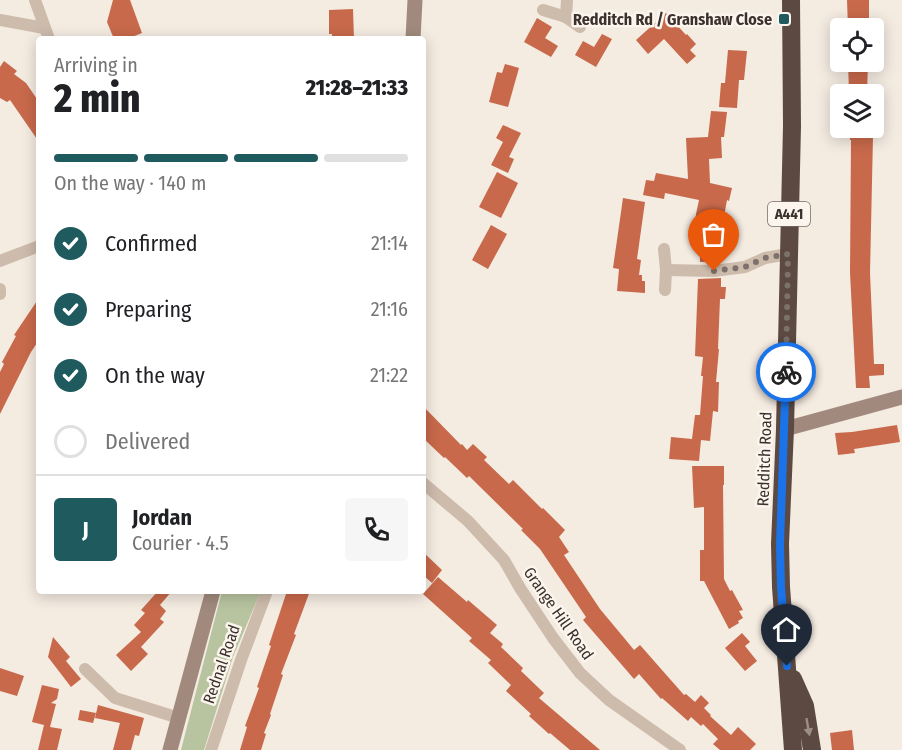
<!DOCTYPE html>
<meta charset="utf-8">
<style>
:root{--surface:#fff;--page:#f6f6f6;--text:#202124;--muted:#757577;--line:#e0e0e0;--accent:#1f5a5e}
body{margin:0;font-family:"Fira Sans Condensed",sans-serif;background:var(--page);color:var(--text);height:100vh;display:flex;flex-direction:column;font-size:22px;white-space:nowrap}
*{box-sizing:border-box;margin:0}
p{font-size:20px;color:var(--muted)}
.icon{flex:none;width:33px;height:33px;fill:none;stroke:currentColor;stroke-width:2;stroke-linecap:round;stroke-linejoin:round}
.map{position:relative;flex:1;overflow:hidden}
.drawer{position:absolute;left:36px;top:36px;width:390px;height:558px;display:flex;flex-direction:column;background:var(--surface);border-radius:6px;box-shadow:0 3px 15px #0003}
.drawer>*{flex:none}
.buttons{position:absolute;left:830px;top:18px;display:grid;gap:12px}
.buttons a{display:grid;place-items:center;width:54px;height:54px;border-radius:6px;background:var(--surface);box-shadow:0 3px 15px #0003;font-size:30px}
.pin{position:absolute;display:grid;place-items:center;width:51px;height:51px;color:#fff;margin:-62px -26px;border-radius:50% 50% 50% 0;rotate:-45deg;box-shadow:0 0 6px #0007}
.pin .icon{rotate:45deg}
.courier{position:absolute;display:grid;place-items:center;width:60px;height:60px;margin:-30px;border:4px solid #1a73e8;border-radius:50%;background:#fff;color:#222;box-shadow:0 2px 8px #0007}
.overview em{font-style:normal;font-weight:800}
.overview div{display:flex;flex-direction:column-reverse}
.overview{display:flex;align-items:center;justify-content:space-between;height:102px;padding:0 18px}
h1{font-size:39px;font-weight:800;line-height:45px}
.bar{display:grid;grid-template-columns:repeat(4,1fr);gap:9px 6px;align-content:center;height:72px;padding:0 18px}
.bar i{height:8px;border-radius:4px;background:var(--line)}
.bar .current{background:var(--accent)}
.bar p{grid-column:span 4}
.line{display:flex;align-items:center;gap:15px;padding:0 18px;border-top:2px solid var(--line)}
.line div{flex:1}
.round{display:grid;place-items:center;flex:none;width:63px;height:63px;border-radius:6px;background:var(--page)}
ol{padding:0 18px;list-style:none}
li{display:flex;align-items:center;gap:18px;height:66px}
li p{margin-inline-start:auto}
li .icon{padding:6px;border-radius:50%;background:var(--accent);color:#fff;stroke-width:4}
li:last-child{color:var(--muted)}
li i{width:33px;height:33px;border:3px solid var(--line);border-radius:50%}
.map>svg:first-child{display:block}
.green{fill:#b8c4a0}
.building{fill:#c8694b}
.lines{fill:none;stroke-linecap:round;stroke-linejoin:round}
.street{stroke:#cdbbac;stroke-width:12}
.secondary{stroke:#a18a7d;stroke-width:15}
.highway{stroke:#5c4a42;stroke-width:18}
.oneway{fill:#9c8e87}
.done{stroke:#7c716b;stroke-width:6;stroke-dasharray:0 10.8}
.route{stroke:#1a73e8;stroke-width:8}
.poi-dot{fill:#1f5a5e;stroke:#fbf5ee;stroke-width:2}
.labels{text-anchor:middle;stroke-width:5;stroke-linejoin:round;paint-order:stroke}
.shield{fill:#fbf5ee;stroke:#756b66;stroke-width:1.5}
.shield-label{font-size:15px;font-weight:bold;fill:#3b302b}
.poi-label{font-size:16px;font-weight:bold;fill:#3b302b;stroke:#fbf5ee;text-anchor:end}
.street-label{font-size:16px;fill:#3b302b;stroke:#fbf5ee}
</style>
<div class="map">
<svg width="902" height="750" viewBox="0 0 902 750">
<rect width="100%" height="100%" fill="#f4ebe1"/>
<polygon class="green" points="222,591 261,591 233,657 204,750 181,750"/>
<g class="building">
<polygon points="113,0 130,0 142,33 127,39 114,39 107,22"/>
<polygon points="847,0 869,0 869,28 848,28"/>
<polygon points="353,9 354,39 332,39 332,34 329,34 329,10"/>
<polygon points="666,13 686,35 687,34 696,44 690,50 696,56 687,64 664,39 648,54 636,40"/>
<polygon points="537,18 552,27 545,38 558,46 551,57 524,42"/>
<polygon points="602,34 612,39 596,67 575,55 583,41 594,47"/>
<polygon points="728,50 747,51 744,80 739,80 737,108 719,107 721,83 725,83"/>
<polygon points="4,61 17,71 14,74 26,83 39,102 39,142 10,100 7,102 0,98 0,67"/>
<polygon points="848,62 868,62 867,94 849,94"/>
<polygon points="505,64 519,68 508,107 489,102 497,72 502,73"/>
<polygon points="711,111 727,112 724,137 721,137 722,158 709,159 710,183 732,188 729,201 727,200 721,233 724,233 723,261 700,262 700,243 695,243 696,214 699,200 665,193 664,199 643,195 646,180 654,181 656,173 688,179 686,138 708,137"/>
<polygon points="503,125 521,133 509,157 514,159 508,173 491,165 503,142 496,138"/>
<polygon points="849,128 881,128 873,136 870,273 874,364 884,364 884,375 869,376 870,388 856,388 850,273 851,140 850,140"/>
<polygon points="497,172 518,183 501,218 479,207"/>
<polygon points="623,198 645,202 637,259 641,260 639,275 642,275 642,281 645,281 645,293 617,291 619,269 613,268"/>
<polygon points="491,225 507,234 488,269 472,260"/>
<polygon points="721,278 721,287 726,287 725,299 720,299 718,349 719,349 716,382 719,382 718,412 713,411 710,441 701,440 699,461 669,459 671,437 692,439 695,415 700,415 703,376 701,376 703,357 695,356 698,279"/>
<polygon points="39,298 39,340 31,352 0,414 0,372 4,364 2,362 16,336 14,335"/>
<polygon points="423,406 461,445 462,444 467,450 473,444 487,457 484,460 509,484 513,480 542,509 543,508 565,530 559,537 569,552 564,555 600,609 625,639 634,650 640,645 684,695 686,694 695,702 701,695 709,703 704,708 711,715 710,716 731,735 738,727 756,744 750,750 720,750 713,744 718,739 703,724 701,726 691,717 688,721 662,698 661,699 639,674 634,679 583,620 586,617 540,549 521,530 523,529 469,476 467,478 445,457 444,458 423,438"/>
<polygon points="897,425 900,442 854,449 855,453 838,455 835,433 852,432"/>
<polygon points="692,466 724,466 724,485 723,485 724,579 730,591 732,590 743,610 739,611 743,618 738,621 739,623 729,629 704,581 700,581 700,550 704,550 704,507 694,508"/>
<polygon points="423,552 442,570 432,583 423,575"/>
<polygon points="438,577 467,602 468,600 497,625 490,633 503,644 501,647 523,668 521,671 544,693 539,698 600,750 570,750 550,733 549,734 529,716 531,714 506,691 511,685 488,663 491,660 469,641 472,638 423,594"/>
<polygon points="158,591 172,591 160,605 166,611 160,619 164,622 141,647 148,654 131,671 116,655 141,632 134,625 145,613 141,610"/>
<polygon points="287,591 310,591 294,634 296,635 281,674 283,675 270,714 271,715 264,733 266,734 261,750 240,750 247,727 245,726 259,688 257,687 271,646 269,645"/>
<polygon points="742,633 750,642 745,646 757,661 745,671 725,648"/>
<polygon points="53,637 70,657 66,661 81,679 71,687 48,657"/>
<polygon points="0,668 24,676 17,696 0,691"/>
<polygon points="42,685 59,689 57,699 51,703 56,704 50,727 62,729 57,750 38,750 44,725 32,722"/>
<polygon points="98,705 144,718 139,736 135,735 131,750 113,750 120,723 95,718"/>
<polygon points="80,710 96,713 93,723 78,720"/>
<polygon points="852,730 854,750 832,750 830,733"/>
</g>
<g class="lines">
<g class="street">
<polyline points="35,0 49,39"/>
<polyline points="567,0 566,17 580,27"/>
<polyline points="543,10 566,17"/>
<polyline points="0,20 44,28"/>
<polyline points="664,249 666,270 665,290"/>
<polyline points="0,261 39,246"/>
<polyline points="666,270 714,271 745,267 765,258 788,254"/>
<polyline points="0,289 0,294"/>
<polyline points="423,483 468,521 504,560 520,588 553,638 580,673 609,700 680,750"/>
<polyline points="85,669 115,698 179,718"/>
<polyline points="211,750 241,660 267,591"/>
</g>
<g class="secondary">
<polyline points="413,39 415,0"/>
<polyline points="785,429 902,397"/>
<polyline points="170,750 213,591"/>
</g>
<g class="highway">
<polyline points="791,0 792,126 785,429 780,544 781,587 793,750"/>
<polyline points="793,679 805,706 812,750"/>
</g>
</g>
<defs><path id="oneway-solid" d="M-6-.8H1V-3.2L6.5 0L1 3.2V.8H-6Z" transform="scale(1.5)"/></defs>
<use class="oneway" href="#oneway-solid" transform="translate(808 727) rotate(80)"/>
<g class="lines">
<polyline class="done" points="714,271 745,267 765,258 788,254 786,372"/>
<polyline class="route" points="786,372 780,544 781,587 787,666"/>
</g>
<rect class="poi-dot" x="778" y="13" width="12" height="12" rx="3"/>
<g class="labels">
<rect class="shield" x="768" y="202" width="42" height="24" rx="4.5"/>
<g class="shield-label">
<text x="789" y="219">A441</text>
</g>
<g class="poi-label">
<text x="772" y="25">Redditch Rd / Granshaw Close</text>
</g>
<g class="street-label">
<text transform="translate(764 459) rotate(-88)" y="6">Redditch Road</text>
<text transform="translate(559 613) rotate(55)" y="6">Grange Hill Road</text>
<text transform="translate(221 664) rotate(-71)" y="6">Rednal Road</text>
</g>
</g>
</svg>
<div class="buttons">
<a><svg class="icon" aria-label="locate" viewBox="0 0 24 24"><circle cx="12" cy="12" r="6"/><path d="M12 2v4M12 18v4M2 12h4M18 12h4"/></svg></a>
<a><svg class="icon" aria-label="layers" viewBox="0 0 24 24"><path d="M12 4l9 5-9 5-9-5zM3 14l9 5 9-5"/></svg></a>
</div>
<div class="pin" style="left:714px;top:271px;background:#ea580c"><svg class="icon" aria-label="bag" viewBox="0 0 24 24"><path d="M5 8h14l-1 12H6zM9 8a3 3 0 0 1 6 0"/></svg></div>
<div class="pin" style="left:787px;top:666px;background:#1f2937"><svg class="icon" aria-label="home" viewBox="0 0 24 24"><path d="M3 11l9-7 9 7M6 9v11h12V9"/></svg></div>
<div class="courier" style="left:786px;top:372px"><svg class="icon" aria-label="bike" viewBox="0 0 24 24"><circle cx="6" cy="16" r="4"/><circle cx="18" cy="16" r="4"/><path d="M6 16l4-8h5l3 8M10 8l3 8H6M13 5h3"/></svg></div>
<section class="drawer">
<div class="overview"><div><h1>2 min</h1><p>Arriving in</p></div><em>21:28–21:33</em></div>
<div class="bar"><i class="current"></i><i class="current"></i><i class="current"></i><i></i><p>On the way · 140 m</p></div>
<ol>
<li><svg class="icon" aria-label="check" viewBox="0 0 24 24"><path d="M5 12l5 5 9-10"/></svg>Confirmed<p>21:14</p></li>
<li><svg class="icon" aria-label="check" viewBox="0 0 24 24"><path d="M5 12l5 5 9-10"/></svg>Preparing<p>21:16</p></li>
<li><svg class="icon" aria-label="check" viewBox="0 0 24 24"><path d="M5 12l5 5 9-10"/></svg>On the way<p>21:22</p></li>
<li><i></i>Delivered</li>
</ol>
<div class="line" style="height:108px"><b class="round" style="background:var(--accent);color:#fff">J</b><div><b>Jordan</b><p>Courier · 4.5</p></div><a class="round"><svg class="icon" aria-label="phone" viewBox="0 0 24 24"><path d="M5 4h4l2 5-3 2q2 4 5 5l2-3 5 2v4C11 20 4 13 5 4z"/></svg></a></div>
</section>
</div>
